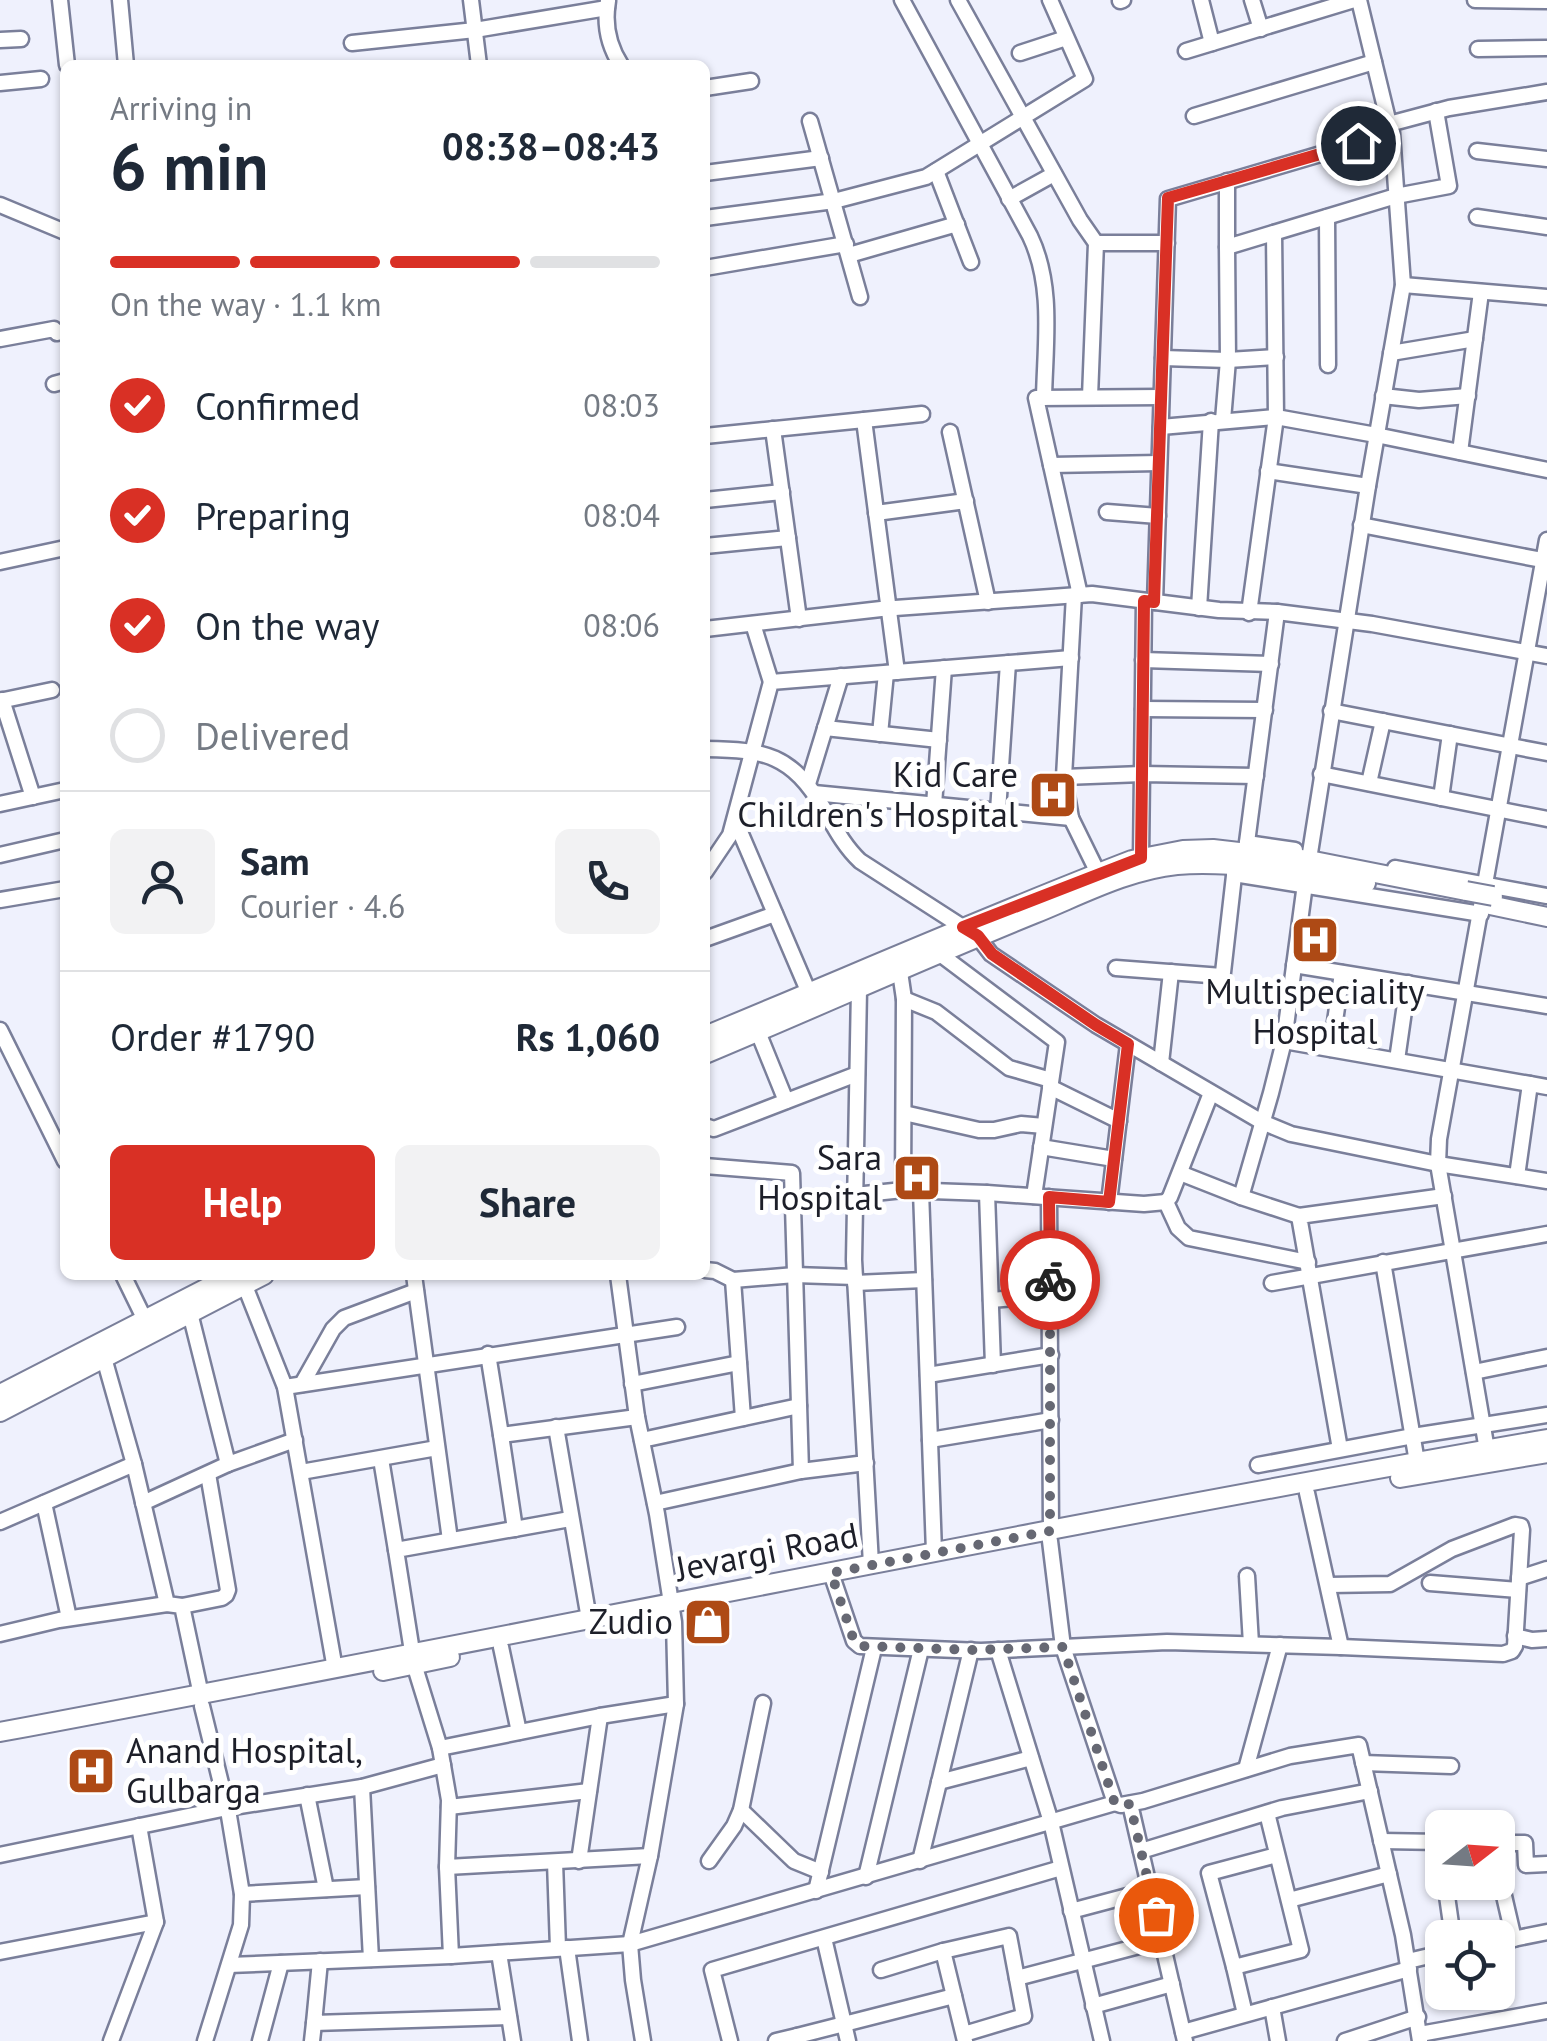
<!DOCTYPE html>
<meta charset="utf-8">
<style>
:root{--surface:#fff;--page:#f2f2f3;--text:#1f2937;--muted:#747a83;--line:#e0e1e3;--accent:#d93025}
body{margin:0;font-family:"PT Sans",sans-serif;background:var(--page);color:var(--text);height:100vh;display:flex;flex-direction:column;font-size:38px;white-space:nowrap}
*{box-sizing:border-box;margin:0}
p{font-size:32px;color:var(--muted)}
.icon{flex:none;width:55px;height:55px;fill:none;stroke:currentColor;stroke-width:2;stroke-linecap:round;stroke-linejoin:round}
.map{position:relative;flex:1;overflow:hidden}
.sheet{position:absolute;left:60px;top:60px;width:650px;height:1220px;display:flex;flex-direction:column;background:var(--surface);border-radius:15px;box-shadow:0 2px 8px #0004}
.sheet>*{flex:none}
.needle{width:65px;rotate:73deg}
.fabs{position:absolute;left:1425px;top:1810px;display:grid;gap:20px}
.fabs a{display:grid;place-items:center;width:90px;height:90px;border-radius:15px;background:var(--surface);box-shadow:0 2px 8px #0004;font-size:50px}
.pin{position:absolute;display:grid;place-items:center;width:85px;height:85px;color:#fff;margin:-42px;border:5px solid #fff;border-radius:50%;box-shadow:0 2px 10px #0007}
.courier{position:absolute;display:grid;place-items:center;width:100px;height:100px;margin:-50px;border:8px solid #d93025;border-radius:50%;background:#fff;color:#222;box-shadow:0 2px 12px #0007}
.headline em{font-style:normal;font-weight:600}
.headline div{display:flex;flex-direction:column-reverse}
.headline{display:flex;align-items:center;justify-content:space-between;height:170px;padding:0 50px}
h1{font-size:65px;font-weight:600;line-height:75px}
.bar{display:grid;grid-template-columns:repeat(4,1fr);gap:15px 10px;align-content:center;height:120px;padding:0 50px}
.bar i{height:12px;border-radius:8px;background:var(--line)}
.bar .selected{background:var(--accent)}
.bar p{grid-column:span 4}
.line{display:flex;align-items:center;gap:25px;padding:0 50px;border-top:2px solid var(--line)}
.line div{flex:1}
.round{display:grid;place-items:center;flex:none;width:105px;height:105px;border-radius:15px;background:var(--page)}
ol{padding:0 50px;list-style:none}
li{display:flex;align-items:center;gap:30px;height:110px}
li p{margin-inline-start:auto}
li .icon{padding:10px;border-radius:50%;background:var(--accent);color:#fff;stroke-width:4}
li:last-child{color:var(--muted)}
li i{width:55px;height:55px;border:5px solid var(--line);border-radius:50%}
.cta{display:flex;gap:20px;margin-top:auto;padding:20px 50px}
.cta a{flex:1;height:115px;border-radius:15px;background:var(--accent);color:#fff;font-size:40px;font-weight:600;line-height:115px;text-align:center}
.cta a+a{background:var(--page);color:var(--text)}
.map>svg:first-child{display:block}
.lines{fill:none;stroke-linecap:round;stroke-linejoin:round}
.minor-casing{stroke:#7a7f9a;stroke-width:19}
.major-casing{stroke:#7a7f9a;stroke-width:22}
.minor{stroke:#fff;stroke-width:14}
.major{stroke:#fff;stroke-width:18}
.major-bridge-casing{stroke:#7a7f9a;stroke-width:22;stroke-linecap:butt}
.major-bridge{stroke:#fff;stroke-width:18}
.done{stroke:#666873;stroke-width:10;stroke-dasharray:0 18}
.route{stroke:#d93025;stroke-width:12}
.labels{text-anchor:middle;stroke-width:10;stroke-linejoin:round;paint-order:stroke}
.poi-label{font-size:35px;fill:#1d1f29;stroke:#fff;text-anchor:end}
.street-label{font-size:35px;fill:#1d1f29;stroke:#fff}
</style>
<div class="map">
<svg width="1547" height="2041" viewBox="0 0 1547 2041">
<rect width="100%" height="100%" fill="#eff1fd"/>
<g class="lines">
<g class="minor-casing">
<g id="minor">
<polyline points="60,0 67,65"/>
<polyline points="120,0 126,65"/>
<polyline points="471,0 479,65"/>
<path d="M902 0 1030 236C1054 286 1045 344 1044 398"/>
<polyline points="958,0 1080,220 1096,243 1090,397"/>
<polyline points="1201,0 1212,43"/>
<polyline points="1252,0 1261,29"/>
<polyline points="1359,0 1391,132"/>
<polyline points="1475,0 1547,1"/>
<path d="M608 1C604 24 608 45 621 65"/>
<polyline points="1120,1 1123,0"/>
<polyline points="0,40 21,39"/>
<polyline points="352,43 475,30 607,8"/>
<polyline points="1478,49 1547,48"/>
<polyline points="1186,51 1354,0"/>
<polyline points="1020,53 1066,38"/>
<polyline points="0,83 41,79"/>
<polyline points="705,88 751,81"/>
<polyline points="1194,116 1374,62"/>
<polyline points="810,121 860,297"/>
<polyline points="1389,124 1449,108 1547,92"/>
<polyline points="1477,151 1547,159"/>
<polyline points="936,171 971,262"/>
<polyline points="705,173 821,158"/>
<polyline points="1227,181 1227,247 1396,196 1449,186 1436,111"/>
<polyline points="1009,199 1054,174"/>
<polyline points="0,205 65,232"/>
<polyline points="1327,217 1328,365"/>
<polyline points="1477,217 1547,227"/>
<polyline points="705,218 834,201 926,177 1085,79 1050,0"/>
<polyline points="1096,243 1167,243"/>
<polyline points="849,255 957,224"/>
<polyline points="705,268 846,244"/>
<polyline points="1403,285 1547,297"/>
<polyline points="0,339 54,329 57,333 65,331"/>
<polyline points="1391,353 1475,339"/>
<polyline points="1163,358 1228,360 1276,357"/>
<polyline points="54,384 65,381"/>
<polyline points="1383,396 1419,400 1468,396"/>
<polyline points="864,420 922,414"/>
<polyline points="1223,420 1228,360 1227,247"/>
<polyline points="1161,427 1276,417 1376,435 1547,470"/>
<polyline points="773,429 799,619"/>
<polyline points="950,432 988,602"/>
<polyline points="705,436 864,420 897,672"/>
<polyline points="1460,452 1481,292"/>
<polyline points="1051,465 1159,463"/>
<polyline points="1268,471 1368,486"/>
<polyline points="705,500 782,492"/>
<polyline points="1107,512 1158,516"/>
<polyline points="876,513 966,501"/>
<polyline points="1361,525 1547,561"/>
<polyline points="705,546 788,538"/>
<polyline points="0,562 65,548"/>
<polyline points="1080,595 1036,398 1161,397"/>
<polyline points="1155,602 1168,199 1392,133 1403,285 1368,486 1310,853"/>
<polyline points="1199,608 1211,421"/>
<polyline points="1249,613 1276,417 1274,233"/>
<polyline points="753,624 771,682"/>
<polyline points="705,629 881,609 1092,594 1219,610 1277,612 1372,624 1547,656"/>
<polyline points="1143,660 1271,664"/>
<polyline points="2,700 33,797"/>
<polyline points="0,701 52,690"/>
<polyline points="1143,709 1265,710"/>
<polyline points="1331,711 1547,753"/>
<polyline points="825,728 939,740"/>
<polyline points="880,734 886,673"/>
<path d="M705 749C766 750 791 754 824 809 835 828 844 846 860 861L978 937 991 954 1096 1025 1262 1122 1291 1134 1438 1164 1547 1181"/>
<polyline points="1321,774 1547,819"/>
<polyline points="1064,777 1074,595"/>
<polyline points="1369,783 1383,721"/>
<polyline points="808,784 841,676"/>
<polyline points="814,793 1071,818"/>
<polyline points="1441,798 1450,734"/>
<polyline points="0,804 65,790"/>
<polyline points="934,805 944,668"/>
<polyline points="998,811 1008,663"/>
<polyline points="735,820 809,993"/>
<polyline points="1247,843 1295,850"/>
<polyline points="1246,850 1277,612"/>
<polyline points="0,855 65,840"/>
<polyline points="1141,858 1144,601"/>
<polyline points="1395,868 1547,896"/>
<polyline points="705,872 730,835 771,682 1071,658"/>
<polyline points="1098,873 1071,818 1064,777 1142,774 1256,776"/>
<polyline points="1234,874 1481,914"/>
<polyline points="0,900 65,889"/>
<polyline points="705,939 775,914"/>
<polyline points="940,954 1057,1042 1034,1196"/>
<polyline points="1294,965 1547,1006"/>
<polyline points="1116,968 1222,976"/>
<polyline points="900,972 904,999 903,1190 987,1193 1144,1204 1166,1202"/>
<polyline points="859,989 854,1260 871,1564"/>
<polyline points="1221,990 1235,867"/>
<polyline points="904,999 936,1012 1009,1068 1051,1080"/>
<polyline points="0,1030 65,1161"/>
<polyline points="758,1032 786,1101"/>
<polyline points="1284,1041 1547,1087"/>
<polyline points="1331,1049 1342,973"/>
<polyline points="1397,1060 1408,983"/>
<polyline points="1161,1063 1171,972"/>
<polyline points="1050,1087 1119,1121"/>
<polyline points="904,1113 979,1130 994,1130 1021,1124 1044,1126"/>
<polyline points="705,1126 714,1129 857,1074"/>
<polyline points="1041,1147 1114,1159"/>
<polyline points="705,1166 792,1173 801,1471 866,1463"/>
<polyline points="1180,1173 1241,1197 1299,1216"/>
<polyline points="1517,1176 1530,1084"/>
<polyline points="921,1191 934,1552"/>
<polyline points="987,1193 993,1365"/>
<polyline points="855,1195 903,1190"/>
<polyline points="1049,1197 1051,1531"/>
<polyline points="1241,1197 1271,1093 1284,1041 1305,884"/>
<polyline points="1109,1202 1128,1044"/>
<polyline points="1166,1202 1178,1228 1189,1238 1308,1262"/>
<polyline points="1166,1202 1170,1197 1211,1093"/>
<polyline points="1383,1262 1417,1462"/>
<polyline points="705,1270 715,1271 733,1280"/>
<polyline points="123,1275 145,1320"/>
<polyline points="414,1275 450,1540"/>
<polyline points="618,1275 637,1417 657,1514 674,1622 676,1704 650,1856 630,1944 633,1980 643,2041"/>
<polyline points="241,1276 285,1387 335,1669"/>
<polyline points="855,1283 924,1280"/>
<polyline points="1272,1283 1547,1234"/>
<polyline points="991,1300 1050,1295"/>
<polyline points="190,1313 228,1464 295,1440"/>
<polyline points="488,1354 501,1435 637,1417"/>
<polyline points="104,1358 134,1464 167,1604 182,1606 201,1695"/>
<polyline points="1474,1372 1547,1357"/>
<polyline points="928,1375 1051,1355"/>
<polyline points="302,1384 333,1329 344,1318 416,1291"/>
<polyline points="632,1384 739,1363"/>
<polyline points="285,1387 677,1327"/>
<polyline points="743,1418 733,1280 795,1275 855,1277"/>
<polyline points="556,1427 589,1619"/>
<polyline points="501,1435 515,1529"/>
<polyline points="642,1440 799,1406"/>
<polyline points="930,1440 1051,1420"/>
<polyline points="1340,1449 1299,1216 1444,1196"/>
<polyline points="1487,1450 1438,1164 1439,1139 1547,540"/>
<polyline points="381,1459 396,1550"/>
<polyline points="1258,1465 1413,1436 1547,1415"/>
<polyline points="301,1472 437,1448"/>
<polyline points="44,1503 69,1618"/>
<polyline points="143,1503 228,1464"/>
<polyline points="655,1503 801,1471"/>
<polyline points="570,1519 396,1550 414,1664 440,1748 449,1800 447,1867 650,1856"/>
<polyline points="0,1522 134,1464"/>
<polyline points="1050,1541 1063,1647 1115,1803 1121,1805 1143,1801 1290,1756 1359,1745 1403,1935 1420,2041"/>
<polyline points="831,1573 854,1641 860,1646 981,1651 1167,1642 1341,1647 1307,1493"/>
<polyline points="1247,1576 1251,1644"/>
<polyline points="1519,1578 1547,1569"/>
<polyline points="1430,1583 1518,1590"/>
<polyline points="1329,1585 1390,1584 1452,1549 1515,1525 1521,1526 1522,1530 1515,1646 1512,1651 1503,1654 1341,1647"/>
<polyline points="182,1606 222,1598 226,1595 228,1590 208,1474"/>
<polyline points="0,1634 59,1620 167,1604"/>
<polyline points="1515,1636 1532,1640 1547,1639"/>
<polyline points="501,1647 519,1732"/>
<polyline points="998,1650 1051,1822 1102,2041"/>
<polyline points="202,1706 229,1816 242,1894 241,1925 205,2041"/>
<polyline points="440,1748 600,1716 676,1704"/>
<polyline points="1363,1763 1451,1766"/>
<polyline points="1246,1769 1280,1645"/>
<polyline points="939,1782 1031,1758"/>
<polyline points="362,1787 371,1959"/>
<polyline points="307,1795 326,1889"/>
<polyline points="1130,1804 1185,2041"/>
<polyline points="449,1807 589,1791"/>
<polyline points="741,1810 794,1861 821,1872"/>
<polyline points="1267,1813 1301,1950 1234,1967 1209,1873 1277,1855"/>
<polyline points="1381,1841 1442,1842"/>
<polyline points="1439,1842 1442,1867"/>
<polyline points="1498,1843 1525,1843 1526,1865 1547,1864"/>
<polyline points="1141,1851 1282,1808 1370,1791"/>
<polyline points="0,1855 227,1808 362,1787 443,1765"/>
<polyline points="579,1861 600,1716"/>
<polyline points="709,1861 734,1826 741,1810 763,1703"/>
<polyline points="920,1861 971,1650"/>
<polyline points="555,1862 558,1948"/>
<polyline points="447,1867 451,1956"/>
<polyline points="1498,1870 1514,1939"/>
<polyline points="866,1877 921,1649"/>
<polyline points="1445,1882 1453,1938"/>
<polyline points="816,1891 874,1648"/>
<polyline points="242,1894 367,1887"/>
<polyline points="1289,1900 1389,1874"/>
<polyline points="1071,1911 1150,1890"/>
<polyline points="824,1938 848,2041"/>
<polyline points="1498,1942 1547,1932"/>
<polyline points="567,1948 580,2041"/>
<polyline points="0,1952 156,1922"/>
<polyline points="499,1953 513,2041"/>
<polyline points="320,1961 314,2023 509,2017"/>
<polyline points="1408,1961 1442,1953"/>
<polyline points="229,1965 451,1956 630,1944 1115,1803"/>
<polyline points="1234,1967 1245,2014"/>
<polyline points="881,1970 943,1951"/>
<polyline points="1017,1978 1162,1940"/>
<polyline points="1093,2006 1172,1984"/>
<polyline points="1272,2007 1278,2041"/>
<polyline points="1183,2032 1409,1969"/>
<polyline points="964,2034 1024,2016 1009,1936 943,1951 965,2041"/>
<polyline points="1420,2034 1547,2011"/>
<polyline points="111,2041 156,1922 139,1826"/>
<polyline points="260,2041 281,1963"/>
<polyline points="312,2041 314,2023"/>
<polyline points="730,2041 712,1970 1061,1868"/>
<polyline points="776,2041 797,2036"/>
<polyline points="799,2041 797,2036 954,1996"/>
<polyline points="1345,2041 1418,2017"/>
</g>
</g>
<g class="major-casing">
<g id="major">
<polyline points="1490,905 1547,917"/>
<path d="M705 1036C848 977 989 915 1132 860L1183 850 1213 849 1309 860 1466 891"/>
<path d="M705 1054C815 1008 923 959 1034 914 1079 896 1127 870 1177 865 1234 860 1309 874 1366 883"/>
<polyline points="0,1394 232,1275"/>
<polyline points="0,1412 264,1275"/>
<polyline points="1400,1478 1547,1453"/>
<polyline points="383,1671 450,1657"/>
<path d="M0 1732C516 1636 1030 1529 1547 1439"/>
</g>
</g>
<use href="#minor" class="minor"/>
<use href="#major" class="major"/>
<g class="major-bridge-casing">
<polyline id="major-bridge" points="1466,891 1493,896"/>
</g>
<use href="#major-bridge" class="major-bridge"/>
</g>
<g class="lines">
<polyline class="done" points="1050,1280 1050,1531 831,1573 854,1641 860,1646 972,1650 1063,1647 1115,1804 1121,1805 1130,1804 1156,1915"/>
<polyline class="route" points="1050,1280 1049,1197 1109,1202 1128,1044 1096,1025 992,954 978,936 963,927 1141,858 1144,601 1154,602 1168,198 1358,143"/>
</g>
<defs>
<g id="hospital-square" transform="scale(2.5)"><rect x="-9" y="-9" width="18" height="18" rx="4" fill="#ae4a15" stroke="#fff"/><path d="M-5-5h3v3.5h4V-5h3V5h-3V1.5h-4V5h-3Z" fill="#fff"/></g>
<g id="shop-square" transform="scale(2.5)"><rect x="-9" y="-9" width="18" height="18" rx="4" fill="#ae4a15" stroke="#fff"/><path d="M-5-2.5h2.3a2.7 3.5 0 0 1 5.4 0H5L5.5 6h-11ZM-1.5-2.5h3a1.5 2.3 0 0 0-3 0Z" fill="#fff"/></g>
</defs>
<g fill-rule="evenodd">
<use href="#hospital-square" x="1053" y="795"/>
<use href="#hospital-square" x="1315" y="940"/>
<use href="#hospital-square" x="917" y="1178"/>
<use href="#shop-square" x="708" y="1622"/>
<use href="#hospital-square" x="91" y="1771"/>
</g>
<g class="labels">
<g class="poi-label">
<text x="1018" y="787">Kid Care<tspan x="1018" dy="40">Children's Hospital</tspan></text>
<text x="1315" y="1004" text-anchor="middle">Multispeciality<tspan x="1315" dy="40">Hospital</tspan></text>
<text x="882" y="1170">Sara<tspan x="882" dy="40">Hospital</tspan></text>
<text x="673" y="1634">Zudio</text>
<text x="126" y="1763" text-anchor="start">Anand Hospital,<tspan x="126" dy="40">Gulbarga</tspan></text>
</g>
<g class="street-label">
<text transform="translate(767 1552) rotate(-11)" y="12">Jevargi Road</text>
</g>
</g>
</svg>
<div class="fabs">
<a><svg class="needle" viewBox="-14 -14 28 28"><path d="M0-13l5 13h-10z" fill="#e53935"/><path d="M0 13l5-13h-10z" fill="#747a83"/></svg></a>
<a><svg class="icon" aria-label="locate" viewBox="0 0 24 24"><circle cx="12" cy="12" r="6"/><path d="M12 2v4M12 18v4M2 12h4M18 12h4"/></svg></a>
</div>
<div class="pin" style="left:1156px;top:1915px;background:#ea580c"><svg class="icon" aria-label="bag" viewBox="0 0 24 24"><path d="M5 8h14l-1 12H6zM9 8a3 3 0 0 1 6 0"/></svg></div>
<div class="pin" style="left:1358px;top:143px;background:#1f2937"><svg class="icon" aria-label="home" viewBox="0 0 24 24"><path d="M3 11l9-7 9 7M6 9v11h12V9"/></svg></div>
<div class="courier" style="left:1050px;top:1280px"><svg class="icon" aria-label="bike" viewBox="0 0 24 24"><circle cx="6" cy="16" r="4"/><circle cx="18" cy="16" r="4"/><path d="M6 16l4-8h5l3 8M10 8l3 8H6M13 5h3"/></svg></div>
<section class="sheet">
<div class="headline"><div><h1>6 min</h1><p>Arriving in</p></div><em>08:38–08:43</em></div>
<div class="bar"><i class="selected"></i><i class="selected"></i><i class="selected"></i><i></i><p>On the way · 1.1 km</p></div>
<ol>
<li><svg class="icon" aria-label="check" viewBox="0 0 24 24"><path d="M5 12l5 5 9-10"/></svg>Confirmed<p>08:03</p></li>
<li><svg class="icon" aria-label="check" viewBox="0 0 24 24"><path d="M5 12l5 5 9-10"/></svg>Preparing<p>08:04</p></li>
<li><svg class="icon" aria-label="check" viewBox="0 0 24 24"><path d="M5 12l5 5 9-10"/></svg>On the way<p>08:06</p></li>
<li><i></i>Delivered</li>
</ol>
<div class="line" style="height:180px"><a class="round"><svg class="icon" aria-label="person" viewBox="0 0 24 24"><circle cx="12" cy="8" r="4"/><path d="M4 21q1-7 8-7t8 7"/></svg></a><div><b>Sam</b><p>Courier · 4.6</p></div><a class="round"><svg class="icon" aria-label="phone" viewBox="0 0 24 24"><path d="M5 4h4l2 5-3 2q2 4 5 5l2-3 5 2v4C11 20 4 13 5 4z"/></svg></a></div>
<div class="line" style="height:130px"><div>Order #1790</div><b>Rs 1,060</b></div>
<div class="cta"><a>Help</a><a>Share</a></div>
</section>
</div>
